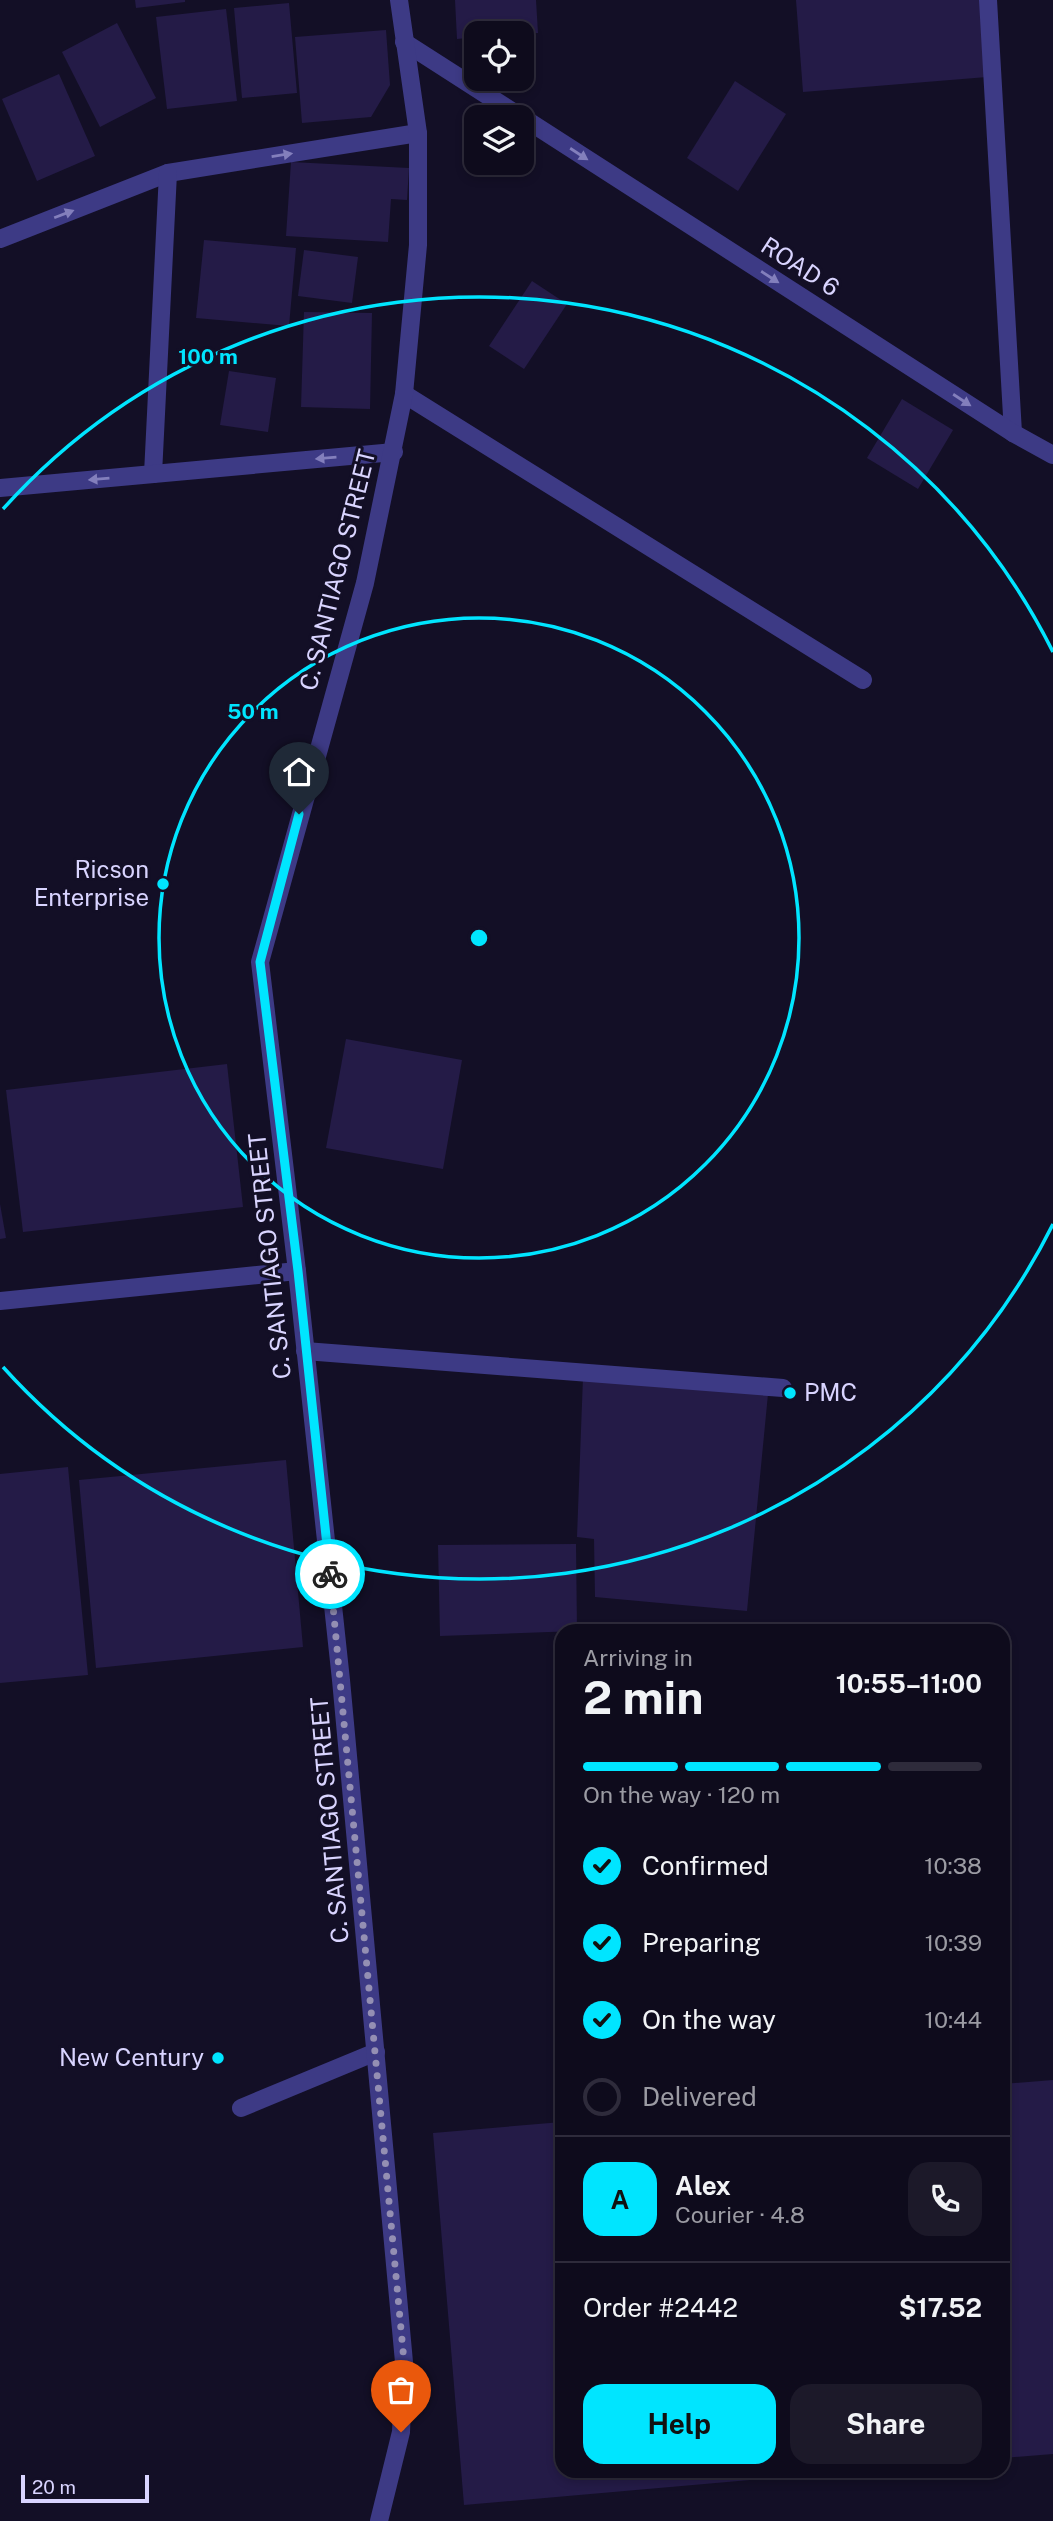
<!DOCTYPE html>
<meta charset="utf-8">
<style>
:root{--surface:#0e0b1c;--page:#1c1929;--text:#f1f3f6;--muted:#9b9ba3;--line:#2e2b3b;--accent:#00e5ff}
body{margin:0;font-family:"Public Sans",sans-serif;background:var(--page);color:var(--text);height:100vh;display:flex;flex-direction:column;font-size:26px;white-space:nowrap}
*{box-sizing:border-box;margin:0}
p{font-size:23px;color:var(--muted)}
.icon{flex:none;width:38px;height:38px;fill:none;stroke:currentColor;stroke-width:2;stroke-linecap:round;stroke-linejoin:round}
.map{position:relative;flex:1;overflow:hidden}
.drawer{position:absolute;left:555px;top:1624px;width:455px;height:854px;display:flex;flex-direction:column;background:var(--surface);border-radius:21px;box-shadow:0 4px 10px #0003,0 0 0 2px var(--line)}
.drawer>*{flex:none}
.tools{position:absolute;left:464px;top:21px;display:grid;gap:14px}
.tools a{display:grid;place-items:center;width:70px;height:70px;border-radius:14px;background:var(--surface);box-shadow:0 4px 10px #0003,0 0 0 2px var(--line);font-size:35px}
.scale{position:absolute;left:21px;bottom:18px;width:128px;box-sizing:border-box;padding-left:7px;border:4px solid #d9d4ff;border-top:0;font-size:19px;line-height:24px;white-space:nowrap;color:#d9d4ff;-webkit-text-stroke:5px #130f26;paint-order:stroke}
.pin{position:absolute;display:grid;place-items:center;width:60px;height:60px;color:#fff;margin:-72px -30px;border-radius:50% 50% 50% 0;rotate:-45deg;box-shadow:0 0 7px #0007}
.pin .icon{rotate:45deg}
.courier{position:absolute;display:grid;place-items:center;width:70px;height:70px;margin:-35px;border:5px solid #00e5ff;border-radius:50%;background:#fff;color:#222;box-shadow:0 2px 9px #0007}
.head em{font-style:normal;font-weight:700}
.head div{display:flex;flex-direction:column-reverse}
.head{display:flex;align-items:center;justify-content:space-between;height:119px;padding:0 28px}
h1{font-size:46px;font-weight:700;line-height:52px}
.bar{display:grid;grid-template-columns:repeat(4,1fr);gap:10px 7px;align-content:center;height:84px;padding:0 28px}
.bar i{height:9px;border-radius:5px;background:var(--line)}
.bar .selected{background:var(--accent)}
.bar p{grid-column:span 4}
.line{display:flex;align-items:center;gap:18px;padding:0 28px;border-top:2px solid var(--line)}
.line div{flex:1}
.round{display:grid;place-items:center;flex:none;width:74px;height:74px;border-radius:21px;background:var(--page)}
ol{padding:0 28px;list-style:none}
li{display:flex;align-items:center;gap:21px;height:77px}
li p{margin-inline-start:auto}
li .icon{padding:7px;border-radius:50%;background:var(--accent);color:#111;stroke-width:4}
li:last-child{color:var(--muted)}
li i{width:38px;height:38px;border:4px solid var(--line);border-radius:50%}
.action{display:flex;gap:14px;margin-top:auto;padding:14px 28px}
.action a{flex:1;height:80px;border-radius:21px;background:var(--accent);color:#111;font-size:28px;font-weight:700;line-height:80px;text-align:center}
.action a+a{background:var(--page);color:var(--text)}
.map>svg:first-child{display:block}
.building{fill:#241b47}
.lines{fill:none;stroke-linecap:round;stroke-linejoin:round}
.minor{stroke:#3d3a85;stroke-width:18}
.oneway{fill:#837fbc}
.done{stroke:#948fb3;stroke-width:7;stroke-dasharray:0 12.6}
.route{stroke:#00e5ff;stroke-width:9}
.ring{fill:none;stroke:#00e5ff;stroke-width:3.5}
.poi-dot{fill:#00e5ff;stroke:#130f26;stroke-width:2.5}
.labels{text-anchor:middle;stroke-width:6;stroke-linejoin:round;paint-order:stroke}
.street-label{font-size:24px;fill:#d9d4ff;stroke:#130f26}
.poi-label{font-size:24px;fill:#d9d4ff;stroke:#130f26;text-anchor:end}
.centre{fill:#00e5ff;stroke:#130f26;stroke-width:3.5}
.ring-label{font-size:21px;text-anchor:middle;font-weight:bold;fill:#00e5ff;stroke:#130f26;stroke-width:6;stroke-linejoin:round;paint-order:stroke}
</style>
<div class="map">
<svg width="1053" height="2521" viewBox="0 0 1053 2521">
<rect width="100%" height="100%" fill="#130f26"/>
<g class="building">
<polygon points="135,0 185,0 185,2 136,8"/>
<polygon points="455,0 536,0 538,33 476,33 476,37 457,39"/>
<polygon points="796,0 980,0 987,77 803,92"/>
<polygon points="289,3 297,93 242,98 234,8"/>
<polygon points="226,9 237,101 167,109 156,17"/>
<polygon points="117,23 156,98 100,127 62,52"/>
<polygon points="386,30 390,85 371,117 302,123 295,37"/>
<polygon points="59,74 95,156 37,181 2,99"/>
<polygon points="735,81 786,114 738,191 687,158"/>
<polygon points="291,162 409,168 407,200 391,199 388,242 286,236"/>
<polygon points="204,240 296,248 289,326 196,318"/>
<polygon points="304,250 358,257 352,303 298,296"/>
<polygon points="532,281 567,304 524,369 489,346"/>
<polygon points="304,312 372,313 370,409 301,407"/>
<polygon points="229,371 276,378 268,432 220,425"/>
<polygon points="902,399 953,430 918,489 867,458"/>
<polygon points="346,1039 462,1060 443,1169 326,1148"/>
<polygon points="227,1064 243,1207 23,1232 6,1090"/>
<polygon points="0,1204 6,1238 0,1239"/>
<polygon points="583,1377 768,1394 747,1611 595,1597 594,1539 577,1537"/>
<polygon points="286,1460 303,1647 96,1668 79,1480"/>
<polygon points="68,1467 88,1675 0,1683 0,1474"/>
<polygon points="576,1544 577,1631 440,1636 438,1545"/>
<polygon points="1053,2080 1053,2454 1003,2458 1003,2084"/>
<polygon points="562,2122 562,2471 831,2473 464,2505 433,2133"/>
</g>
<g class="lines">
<g class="minor">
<polyline points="988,0 1013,433"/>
<polyline points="404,42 521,117"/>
<polyline points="522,117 1013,433 1053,455"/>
<polyline points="0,239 168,173 418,133"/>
<polyline points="404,394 863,680"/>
<polyline points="153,474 168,173"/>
<polyline points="0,488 394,452"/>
<polyline points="0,1301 297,1271"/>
<polyline points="305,1351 783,1388"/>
<polyline points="241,2108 376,2052"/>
<polyline points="379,2521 401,2432 404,2362 341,1680 297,1271 260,962 365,583 404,394 418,245 418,133 399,0"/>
</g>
</g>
<defs><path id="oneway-solid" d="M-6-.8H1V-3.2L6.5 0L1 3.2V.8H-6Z" transform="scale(1.75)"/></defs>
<g class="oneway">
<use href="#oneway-solid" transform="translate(579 154) rotate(33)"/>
<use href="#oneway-solid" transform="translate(282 155) rotate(-9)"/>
<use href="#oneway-solid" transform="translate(64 214) rotate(-21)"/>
<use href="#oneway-solid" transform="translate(770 277) rotate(33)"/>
<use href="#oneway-solid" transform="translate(962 400) rotate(33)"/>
<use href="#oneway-solid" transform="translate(326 458) rotate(175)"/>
<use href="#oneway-solid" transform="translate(99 479) rotate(175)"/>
</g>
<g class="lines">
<polyline class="done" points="330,1574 404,2361 401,2432"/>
<polyline class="route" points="299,814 260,962 298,1271 330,1574"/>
</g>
<g class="ring">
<circle cx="479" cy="938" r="320"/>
<path d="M1053 1224A641 641 0 0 1 3 1367M3 509A641 641 0 0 1 1053 652"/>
</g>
<g class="poi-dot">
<circle cx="163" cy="884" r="7"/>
<circle cx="790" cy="1393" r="7"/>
<circle cx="218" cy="2058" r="7"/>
</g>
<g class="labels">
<g class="street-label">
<text transform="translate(800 267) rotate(33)" y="8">ROAD 6</text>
<text transform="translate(338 570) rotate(-76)" y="8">C. SANTIAGO STREET</text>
<text transform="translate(270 1256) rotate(-96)" y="8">C. SANTIAGO STREET</text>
<text transform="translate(330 1820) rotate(-95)" y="8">C. SANTIAGO STREET</text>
</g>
<g class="poi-label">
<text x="149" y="878">Ricson<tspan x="149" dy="28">Enterprise</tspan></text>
<text x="804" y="1401" text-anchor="start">PMC</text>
<text x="204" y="2066">New Century</text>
</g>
</g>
<circle cx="479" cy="938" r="10" class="centre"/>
<g class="ring-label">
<text x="208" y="364">100 m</text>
<text x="253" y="719">50 m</text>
</g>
</svg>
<div class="tools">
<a><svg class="icon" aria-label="locate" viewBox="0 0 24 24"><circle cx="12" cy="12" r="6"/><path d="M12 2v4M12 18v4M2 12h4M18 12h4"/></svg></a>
<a><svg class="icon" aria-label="layers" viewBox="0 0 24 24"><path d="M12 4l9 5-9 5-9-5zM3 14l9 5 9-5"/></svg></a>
</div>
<div class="scale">20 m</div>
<div class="pin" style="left:401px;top:2432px;background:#ea580c"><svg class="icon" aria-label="bag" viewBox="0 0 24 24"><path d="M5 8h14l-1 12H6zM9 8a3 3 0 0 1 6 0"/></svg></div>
<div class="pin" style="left:299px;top:814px;background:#1f2937"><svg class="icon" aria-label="home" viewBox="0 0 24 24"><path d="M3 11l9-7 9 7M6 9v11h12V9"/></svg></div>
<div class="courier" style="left:330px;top:1574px"><svg class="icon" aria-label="bike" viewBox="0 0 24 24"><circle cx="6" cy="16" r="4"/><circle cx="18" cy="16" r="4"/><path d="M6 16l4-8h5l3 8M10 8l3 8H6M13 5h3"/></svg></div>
<section class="drawer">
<div class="head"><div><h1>2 min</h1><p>Arriving in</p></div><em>10:55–11:00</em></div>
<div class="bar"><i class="selected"></i><i class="selected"></i><i class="selected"></i><i></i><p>On the way · 120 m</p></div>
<ol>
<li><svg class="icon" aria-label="check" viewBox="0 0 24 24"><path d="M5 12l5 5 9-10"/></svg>Confirmed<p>10:38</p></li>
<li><svg class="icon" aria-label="check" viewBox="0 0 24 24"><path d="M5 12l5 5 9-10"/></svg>Preparing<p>10:39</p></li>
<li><svg class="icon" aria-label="check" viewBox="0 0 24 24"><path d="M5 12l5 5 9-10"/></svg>On the way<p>10:44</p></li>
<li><i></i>Delivered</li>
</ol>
<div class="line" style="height:126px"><b class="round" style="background:var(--accent);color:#111">A</b><div><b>Alex</b><p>Courier · 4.8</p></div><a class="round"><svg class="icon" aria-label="phone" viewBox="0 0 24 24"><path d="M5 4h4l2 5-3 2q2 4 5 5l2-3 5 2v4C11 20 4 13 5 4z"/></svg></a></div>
<div class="line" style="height:91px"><div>Order #2442</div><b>$17.52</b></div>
<div class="action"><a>Help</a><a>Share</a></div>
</section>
</div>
